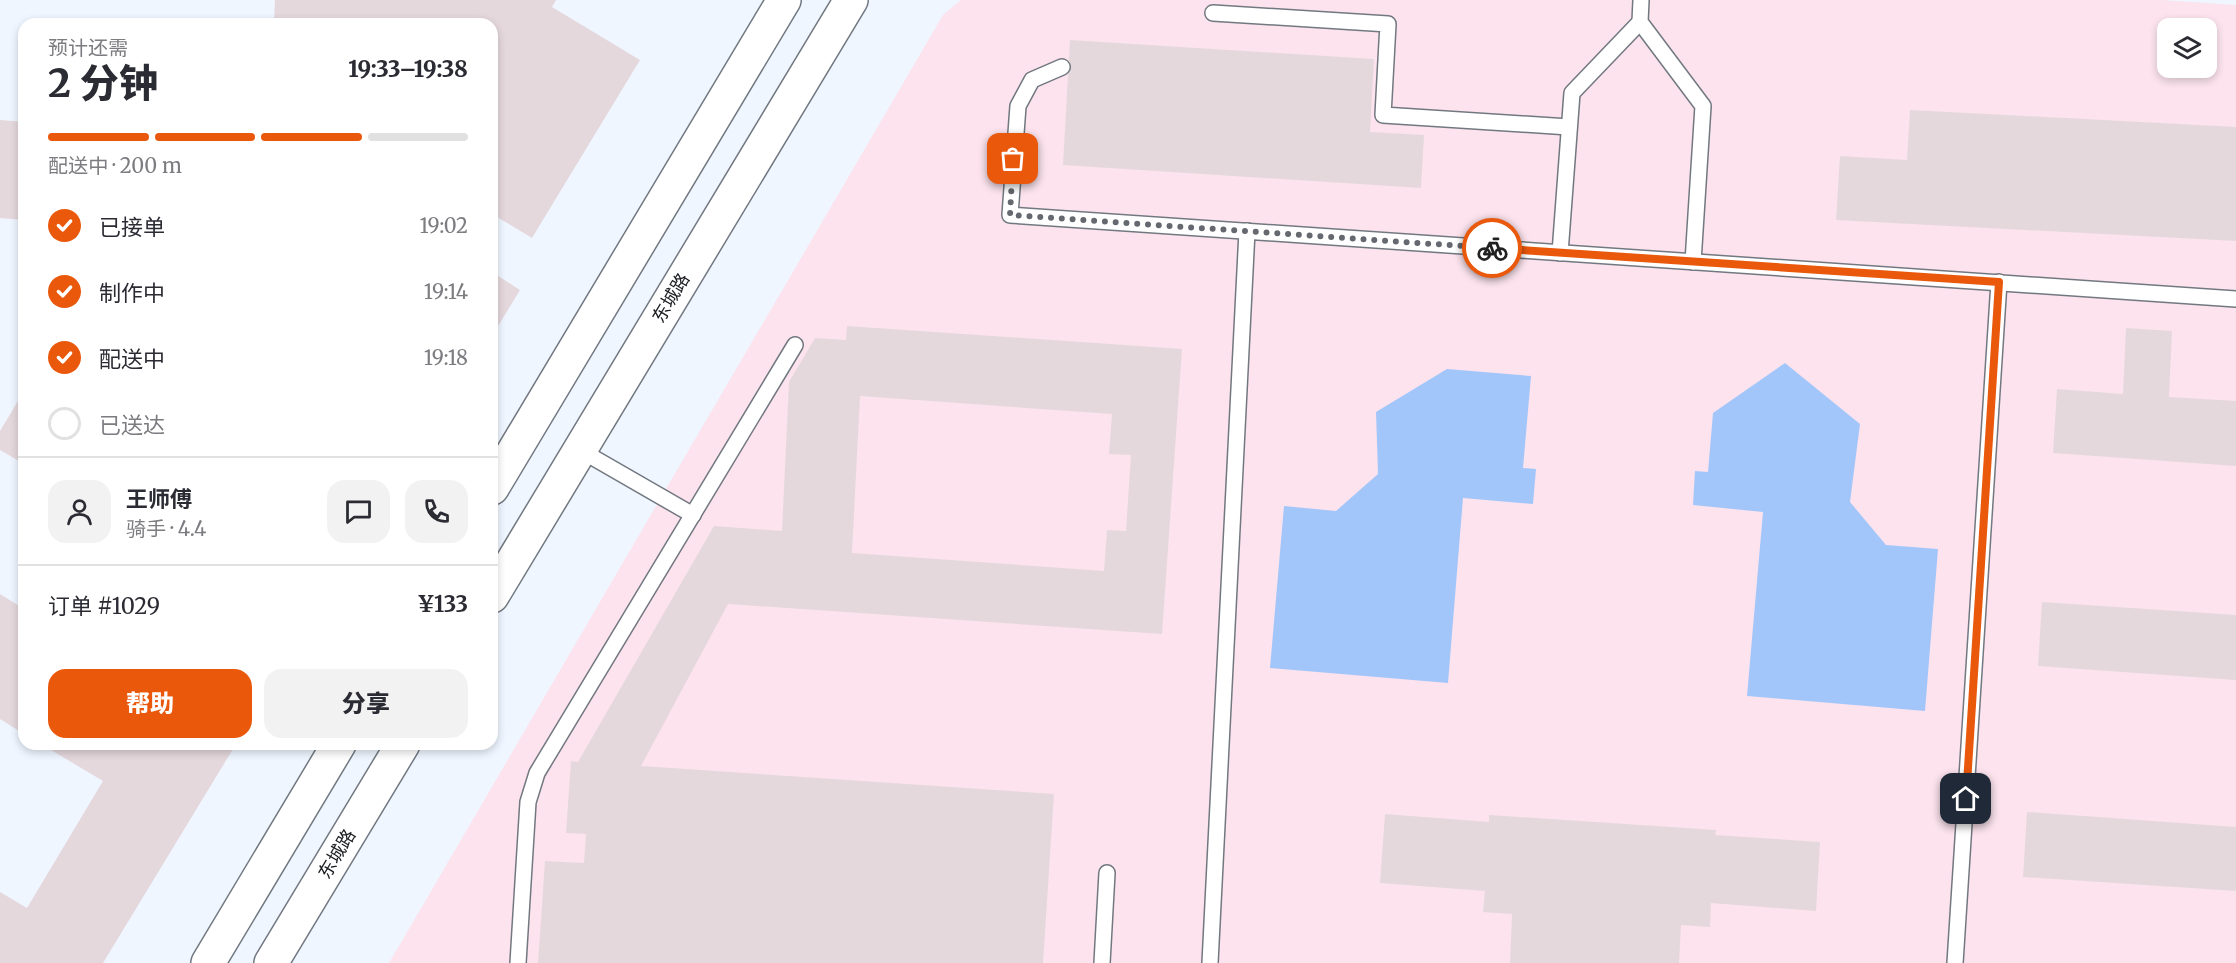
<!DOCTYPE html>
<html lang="zh">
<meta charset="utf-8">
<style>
:root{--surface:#fff;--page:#f2f2f3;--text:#2b2b33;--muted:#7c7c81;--line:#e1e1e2;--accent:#ea580c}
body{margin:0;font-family:Merriweather,"Noto Sans SC",serif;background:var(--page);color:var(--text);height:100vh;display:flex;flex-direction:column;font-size:22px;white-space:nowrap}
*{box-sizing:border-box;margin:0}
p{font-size:20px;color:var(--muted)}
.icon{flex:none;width:33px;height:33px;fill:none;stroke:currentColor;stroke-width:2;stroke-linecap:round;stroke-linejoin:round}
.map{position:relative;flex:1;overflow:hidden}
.sheet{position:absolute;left:18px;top:18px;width:480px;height:732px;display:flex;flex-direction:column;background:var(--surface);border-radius:18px;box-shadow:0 3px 9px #0003}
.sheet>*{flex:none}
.fabs{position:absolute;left:2157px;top:18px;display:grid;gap:12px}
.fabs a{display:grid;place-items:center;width:60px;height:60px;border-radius:12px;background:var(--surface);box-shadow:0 3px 9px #0003;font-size:30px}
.pin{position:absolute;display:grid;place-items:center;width:51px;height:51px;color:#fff;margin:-26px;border-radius:12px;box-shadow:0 3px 9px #0006}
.courier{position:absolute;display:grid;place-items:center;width:60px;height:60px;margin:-30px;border:4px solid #ea580c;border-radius:50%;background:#fff;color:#222;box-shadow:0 2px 8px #0007}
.head em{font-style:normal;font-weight:800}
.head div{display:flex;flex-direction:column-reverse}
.head{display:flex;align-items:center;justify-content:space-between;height:102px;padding:0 30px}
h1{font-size:39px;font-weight:800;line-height:45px}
.bar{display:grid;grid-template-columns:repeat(4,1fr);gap:9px 6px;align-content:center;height:72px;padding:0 30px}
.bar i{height:8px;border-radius:4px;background:var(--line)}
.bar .current{background:var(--accent)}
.bar p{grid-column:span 4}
.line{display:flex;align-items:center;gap:15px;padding:0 30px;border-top:2px solid var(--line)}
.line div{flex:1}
.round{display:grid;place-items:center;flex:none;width:63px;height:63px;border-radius:18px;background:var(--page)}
ol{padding:0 30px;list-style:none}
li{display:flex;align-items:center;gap:18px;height:66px}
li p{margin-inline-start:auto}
li .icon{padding:6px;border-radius:50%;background:var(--accent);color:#fff;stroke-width:4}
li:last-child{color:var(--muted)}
li i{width:33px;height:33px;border:3px solid var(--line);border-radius:50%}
.action{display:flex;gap:12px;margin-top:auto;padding:12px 30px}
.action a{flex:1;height:69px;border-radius:18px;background:var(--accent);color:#fff;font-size:24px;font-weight:800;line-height:69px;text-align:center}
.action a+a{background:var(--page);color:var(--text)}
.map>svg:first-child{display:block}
.education{fill:#fce3ed;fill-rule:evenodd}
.water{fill:#a3c6fa}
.building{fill:#e5d8dd;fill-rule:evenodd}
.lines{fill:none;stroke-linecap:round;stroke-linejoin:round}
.service-casing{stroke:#727880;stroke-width:18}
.secondary-casing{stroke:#727880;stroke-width:36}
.service{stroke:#fff;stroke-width:15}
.secondary{stroke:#fff;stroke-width:33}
.done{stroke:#65686e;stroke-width:6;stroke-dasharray:0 10.8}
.route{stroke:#ea580c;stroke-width:8}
.labels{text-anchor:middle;stroke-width:6;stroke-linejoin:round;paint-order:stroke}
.street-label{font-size:18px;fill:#1a1c20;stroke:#fff}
</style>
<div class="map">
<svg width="2236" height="963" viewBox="0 0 2236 963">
<rect width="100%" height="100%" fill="#eff6ff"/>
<path class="education" d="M961 0H2162L2236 5V963H389L943 15ZM2168 28H2206V68H2168Z"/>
<g class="water">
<polygon points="1785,363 1860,424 1850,502 1886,545 1938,549 1925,711 1747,696 1763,512 1693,505 1695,471 1708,472 1713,413"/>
<polygon points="1447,369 1531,376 1523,468 1536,469 1533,504 1463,498 1448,683 1270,668 1284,506 1336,511 1378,474 1376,412"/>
</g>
<g class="building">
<polygon points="275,0 556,0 552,7 640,60 532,238 492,214 492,24 274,24"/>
<polygon points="1070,40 1374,59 1370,132 1424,135 1421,188 1063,165"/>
<polygon points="1910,110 2236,127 2236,241 1836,220 1840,156 1907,160"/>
<polygon points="0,120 24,122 24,220 0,218"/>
<polygon points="492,272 520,290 492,336"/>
<path d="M847 326 1182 349 1162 634 728 604 641 766 1054 794 1043 963H538L545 861 584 863 586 834 566 833 571 761 578 762 714 526 782 531 789 382 815 338 846 340ZM860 396 1112 414 1109 454 1131 455 1126 531 1107 530 1104 571 852 553Z"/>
<polygon points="2126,328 2172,331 2169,397 2236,401 2236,466 2053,453 2057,389 2123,394"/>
<polygon points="24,391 24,464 0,450 0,431"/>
<polygon points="0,594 24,609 24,734 0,719"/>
<polygon points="2042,602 2236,615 2236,680 2038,666"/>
<polygon points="41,744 236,744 103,963 0,963 0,892 27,908 103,781"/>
<polygon points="2027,812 2236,827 2236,891 2023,877"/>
<polygon points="1385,814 1489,822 1489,815 1716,830 1715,835 1820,842 1816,911 1711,903 1710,927 1681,925 1679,963 1510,963 1512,914 1483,912 1485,891 1380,883"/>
</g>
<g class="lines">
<g class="service-casing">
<g id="service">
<polyline points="1641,0 1640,22 1703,106 1693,262"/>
<polyline points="1213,13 1388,24 1383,115 1569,127"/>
<polyline points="1062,67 1032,80 1018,106 1010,215 2236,299"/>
<polyline points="1560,253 1572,93 1640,22"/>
<polyline points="580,450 693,515"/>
<polyline points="518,963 528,802 537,773 795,345"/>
<polyline points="1102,963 1107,873"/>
<polyline points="1210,963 1247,231"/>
<polyline points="1955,963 1999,282"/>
</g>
</g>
<g class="secondary-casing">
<g id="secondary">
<polyline points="492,488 784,0"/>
<polyline points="492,596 851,0"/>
<polyline points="208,963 339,744"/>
<polyline points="271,963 403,744"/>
</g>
</g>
<use href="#service" class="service"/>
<use href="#secondary" class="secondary"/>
</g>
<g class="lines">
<polyline class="done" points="1013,159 1010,215 1492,248"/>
<polyline class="route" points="1492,248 1999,282 1966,799"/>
</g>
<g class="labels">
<g class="street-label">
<text transform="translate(671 298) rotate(-59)" y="6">东城路</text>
<text transform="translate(337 854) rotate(-59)" y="6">东城路</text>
</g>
</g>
</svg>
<div class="fabs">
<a><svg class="icon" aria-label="layers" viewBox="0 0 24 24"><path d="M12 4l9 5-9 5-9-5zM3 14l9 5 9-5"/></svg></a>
</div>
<div class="pin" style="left:1013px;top:159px;background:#ea580c"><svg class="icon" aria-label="bag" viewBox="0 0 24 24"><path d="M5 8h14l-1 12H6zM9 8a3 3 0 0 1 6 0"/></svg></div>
<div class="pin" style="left:1966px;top:799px;background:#1f2937"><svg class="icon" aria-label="home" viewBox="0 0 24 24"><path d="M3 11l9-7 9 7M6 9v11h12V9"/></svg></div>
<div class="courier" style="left:1492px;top:248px"><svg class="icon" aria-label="bike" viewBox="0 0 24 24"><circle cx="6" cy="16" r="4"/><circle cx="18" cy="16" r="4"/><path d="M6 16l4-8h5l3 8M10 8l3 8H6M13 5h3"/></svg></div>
<section class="sheet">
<div class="head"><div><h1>2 分钟</h1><p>预计还需</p></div><em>19:33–19:38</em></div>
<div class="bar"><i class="current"></i><i class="current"></i><i class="current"></i><i></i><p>配送中 · 200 m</p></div>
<ol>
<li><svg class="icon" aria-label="check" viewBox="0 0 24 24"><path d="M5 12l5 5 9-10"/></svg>已接单<p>19:02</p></li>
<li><svg class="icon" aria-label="check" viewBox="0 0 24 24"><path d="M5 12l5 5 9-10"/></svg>制作中<p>19:14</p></li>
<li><svg class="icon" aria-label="check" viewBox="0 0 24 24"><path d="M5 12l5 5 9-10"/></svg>配送中<p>19:18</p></li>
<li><i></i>已送达</li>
</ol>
<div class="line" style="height:108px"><a class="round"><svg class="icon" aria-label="person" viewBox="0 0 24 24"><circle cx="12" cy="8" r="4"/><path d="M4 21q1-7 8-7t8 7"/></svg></a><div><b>王师傅</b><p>骑手 · 4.4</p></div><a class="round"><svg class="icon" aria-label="chat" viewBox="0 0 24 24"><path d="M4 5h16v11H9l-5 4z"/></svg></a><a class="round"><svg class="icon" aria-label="phone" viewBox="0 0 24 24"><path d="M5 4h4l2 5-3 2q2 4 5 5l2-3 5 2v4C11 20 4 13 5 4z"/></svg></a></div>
<div class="line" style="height:78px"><div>订单 #1029</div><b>¥133</b></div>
<div class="action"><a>帮助</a><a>分享</a></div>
</section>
</div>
